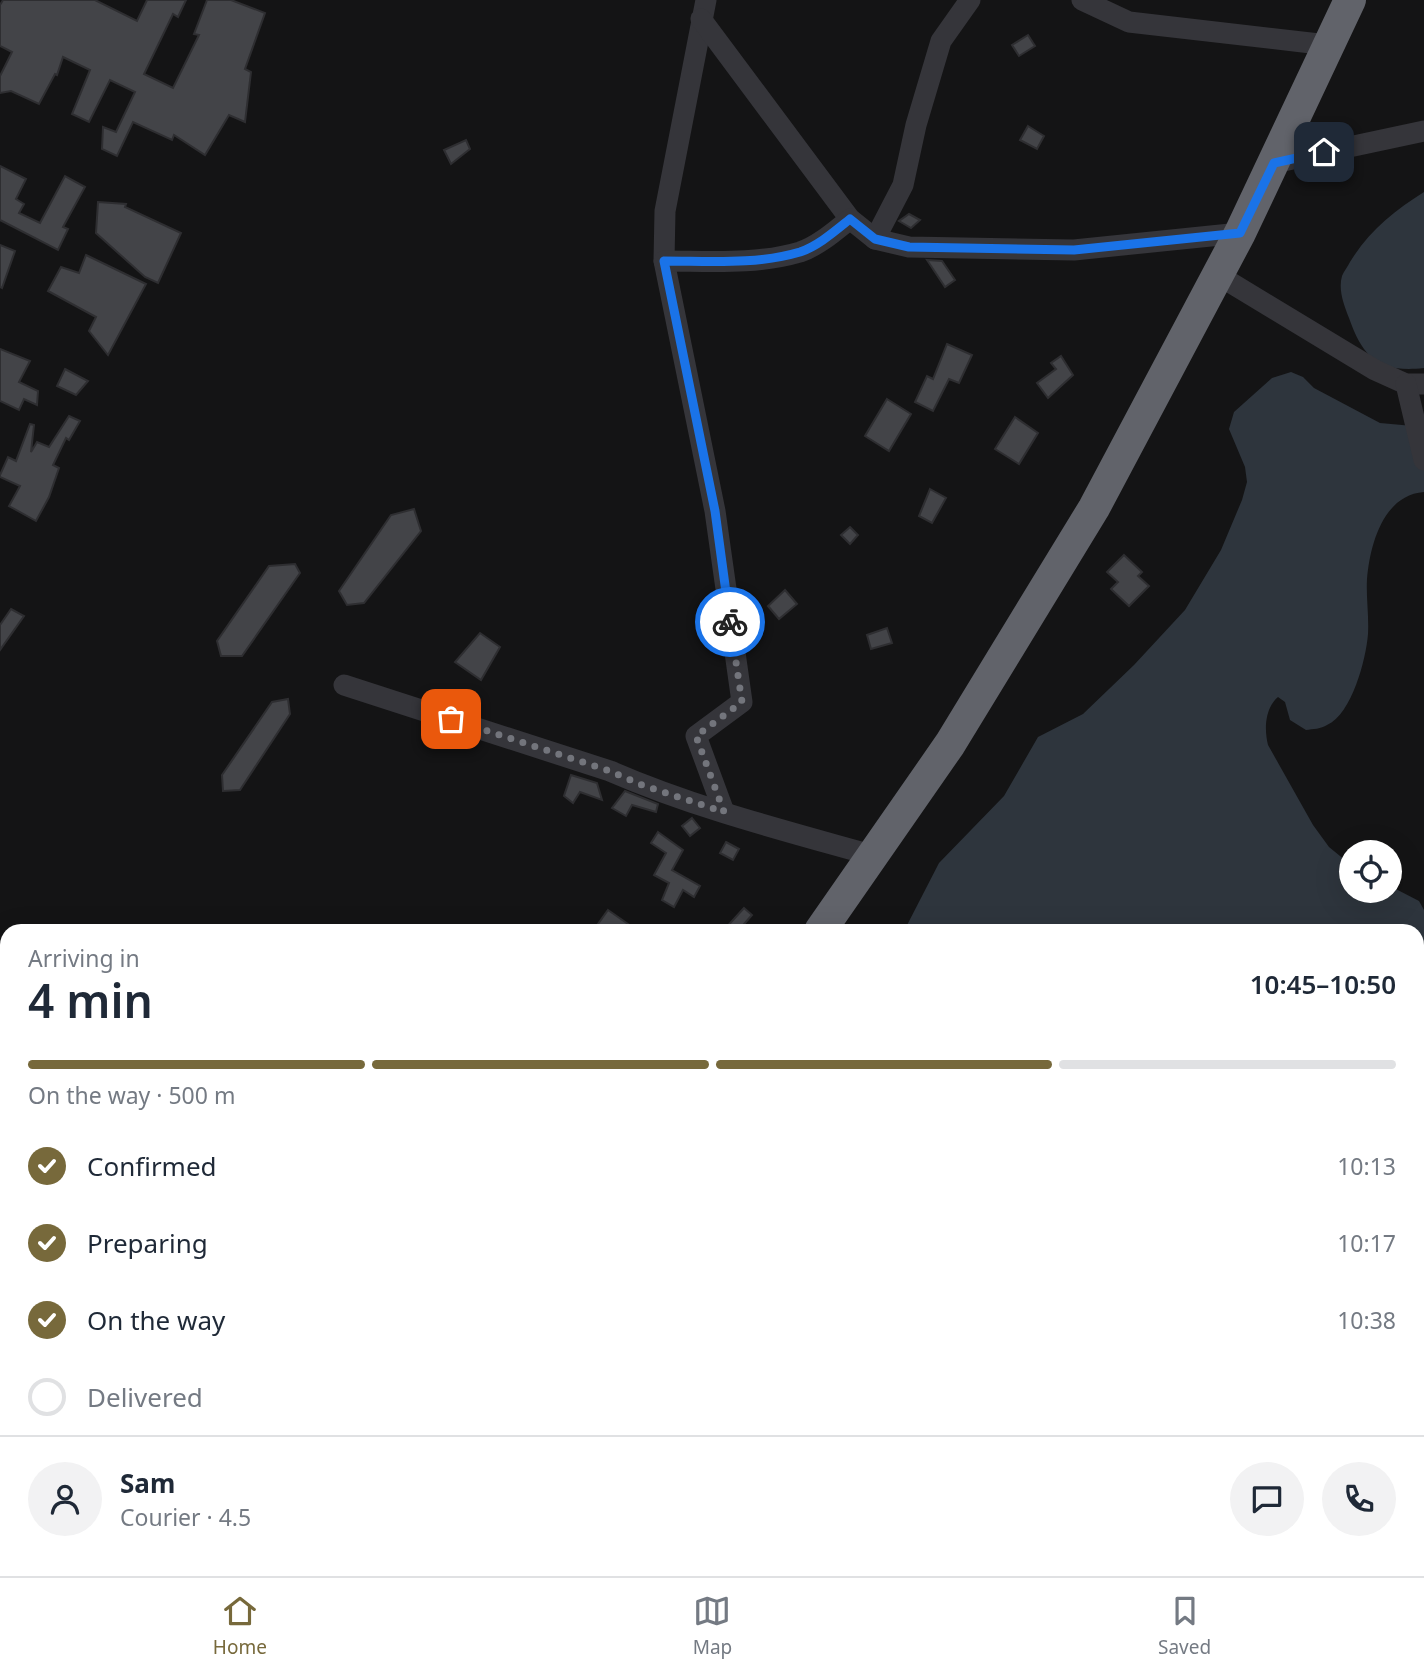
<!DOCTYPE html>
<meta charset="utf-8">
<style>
:root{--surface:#fff;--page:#f2f2f3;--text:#1f2937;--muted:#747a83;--line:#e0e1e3;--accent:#77693b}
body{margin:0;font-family:"Noto Sans",sans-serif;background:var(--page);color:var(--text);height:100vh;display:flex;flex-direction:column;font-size:26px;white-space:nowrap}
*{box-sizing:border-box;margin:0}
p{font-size:23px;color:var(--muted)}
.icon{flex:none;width:38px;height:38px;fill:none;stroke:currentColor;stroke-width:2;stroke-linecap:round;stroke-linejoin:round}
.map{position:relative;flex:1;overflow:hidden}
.side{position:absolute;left:0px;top:924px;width:1424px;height:653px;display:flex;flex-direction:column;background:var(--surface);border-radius:21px 21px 0 0;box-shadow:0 7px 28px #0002}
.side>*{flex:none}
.tools{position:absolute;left:1339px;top:840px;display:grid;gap:14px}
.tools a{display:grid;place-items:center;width:63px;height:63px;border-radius:50%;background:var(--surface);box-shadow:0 7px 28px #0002;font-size:35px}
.pin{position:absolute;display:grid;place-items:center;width:60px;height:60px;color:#fff;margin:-30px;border-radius:14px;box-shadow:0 4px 10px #0006}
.courier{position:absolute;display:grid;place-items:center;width:70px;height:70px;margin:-35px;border:5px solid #1a73e8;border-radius:50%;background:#fff;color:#222;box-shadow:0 2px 9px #0007}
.summary em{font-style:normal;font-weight:600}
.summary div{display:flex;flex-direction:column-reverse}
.summary{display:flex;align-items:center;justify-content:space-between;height:119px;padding:0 28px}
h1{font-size:46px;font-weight:600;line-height:52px}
.bar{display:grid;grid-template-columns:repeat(4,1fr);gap:10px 7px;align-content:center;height:84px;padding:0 28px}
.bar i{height:9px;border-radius:5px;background:var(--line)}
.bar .on{background:var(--accent)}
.bar p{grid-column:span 4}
.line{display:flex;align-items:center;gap:18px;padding:0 28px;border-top:2px solid var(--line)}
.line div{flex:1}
.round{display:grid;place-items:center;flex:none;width:74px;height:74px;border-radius:37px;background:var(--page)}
ol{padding:0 28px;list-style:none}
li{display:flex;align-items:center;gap:21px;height:77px}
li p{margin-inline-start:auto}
li .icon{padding:7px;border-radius:50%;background:var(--accent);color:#fff;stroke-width:4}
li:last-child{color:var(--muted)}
li i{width:38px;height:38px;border:4px solid var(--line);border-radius:50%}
.tab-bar{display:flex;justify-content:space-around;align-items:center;height:98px;border-top:2px solid var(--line);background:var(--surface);font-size:19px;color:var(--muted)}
.tab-bar a{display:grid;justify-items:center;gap:4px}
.tab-bar .on{color:var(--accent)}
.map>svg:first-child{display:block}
.water{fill:#2e353d}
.building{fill:#434448;stroke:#2e2e31;stroke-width:2}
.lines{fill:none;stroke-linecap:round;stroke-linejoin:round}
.minor{stroke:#35353a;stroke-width:21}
.highway{stroke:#61636a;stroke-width:32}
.done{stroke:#73757c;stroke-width:7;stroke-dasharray:0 12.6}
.route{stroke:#1a73e8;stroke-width:9}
</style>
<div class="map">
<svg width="1424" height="1576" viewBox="0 0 1424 1576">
<rect width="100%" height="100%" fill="#141415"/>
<g class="water">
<path d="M1424 192V368C1379 373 1363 358 1349 318 1344 305 1338 290 1342 276 1344 271 1348 266 1350 262 1369 231 1394 211 1424 192Z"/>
<path d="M1291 372 1303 377 1314 388 1380 423 1424 427V492C1383 495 1370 545 1367 579 1366 597 1369 616 1368 634 1366 659 1352 714 1327 725 1321 729 1313 729 1306 730L1290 720 1285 702 1278 697C1265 708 1264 729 1268 745L1313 825 1329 847 1351 865V891H1390V886L1419 901 1424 910V1039L1418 1046V931H904L939 863 1004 796 1038 737 1083 714 1134 665 1185 610 1221 550 1242 500 1247 482 1245 467 1229 429 1234 412 1272 378Z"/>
</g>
<g class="building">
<polygon points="3,0 95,0 137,21 147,0 186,0 178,17 173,14 144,74 173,88 199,35 194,34 207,0 231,0 265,13 245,69 251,72 245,122 229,115 205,155 174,135 172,140 133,122 117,156 102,149 103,127 116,132 135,92 110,80 89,122 72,114 90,70 63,57 57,75 55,74 39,104 11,91 0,93 0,76 12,52 0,46 0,5"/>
<polygon points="1028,35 1035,46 1019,56 1012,45"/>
<polygon points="1028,126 1044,136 1037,149 1020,140"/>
<polygon points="466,140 470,149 451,164 444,150"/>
<polygon points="0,166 26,179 16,199 24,204 19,213 40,223 65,176 85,187 63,227 68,229 58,250 0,220"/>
<polygon points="98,202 126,204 125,207 181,233 158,283 145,277 96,233"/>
<polygon points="909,214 920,220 911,228 899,221"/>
<polygon points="0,245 15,251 2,288 0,287"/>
<polygon points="86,255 146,284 108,355 89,331 96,317 48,291 61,267 79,273"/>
<polygon points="927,260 942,261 955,280 945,287"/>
<polygon points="947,344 972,355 959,383 949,379 933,411 915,402 927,376 933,379"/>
<polygon points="0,349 30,361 19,382 38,391 37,405 24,399 19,410 0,401"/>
<polygon points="1061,356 1073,375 1048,398 1037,383 1056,369 1051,363"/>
<polygon points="65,369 88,381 76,395 57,386"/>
<polygon points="887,399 911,414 889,451 865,436"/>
<polygon points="69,416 80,421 69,440 66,438 53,465 59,468 49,497 36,521 9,506 20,486 0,477 0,475 8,457 16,461 30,424 34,425 31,452 37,442 49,447"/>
<polygon points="1015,417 1038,433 1019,464 995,449"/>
<polygon points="930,489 946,498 932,523 919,516"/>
<polygon points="414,509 421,531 364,603 347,605 339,591 391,515"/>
<polygon points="850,527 858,535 850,544 841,535"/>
<polygon points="1124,555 1142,572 1138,576 1149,586 1129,606 1111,589 1118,582 1107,572"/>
<polygon points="295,564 300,573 242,656 221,656 217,641 269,566"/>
<polygon points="785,590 797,604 779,619 768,606"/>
<polygon points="11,609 24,616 0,650 0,625"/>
<polygon points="887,628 892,643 871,649 867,635"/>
<polygon points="480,633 500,647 481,680 455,662"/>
<polygon points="288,699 290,714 240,790 223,791 222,775 272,702"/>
<polygon points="571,775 597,783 602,800 580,792 573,803 564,796"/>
<polygon points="625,791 658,804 656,812 632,805 626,816 612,808"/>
<polygon points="692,818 700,828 690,836 682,826"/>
<polygon points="658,832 683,850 672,870 700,886 694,897 683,890 674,907 662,900 669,883 654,875 666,853 651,843"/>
<polygon points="726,842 739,849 733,860 720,853"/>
<polygon points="744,908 752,915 738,931 723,931"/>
<polygon points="608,910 638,931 609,931 598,924"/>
</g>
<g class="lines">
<g class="minor">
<polyline points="706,0 665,211 664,261 715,511 742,702 696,736 724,812"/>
<polyline points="1082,0 1129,22 1328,45"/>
<polyline points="701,19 850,219 875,239 909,247 1074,250 1240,233"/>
<polyline points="1274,163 1424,131"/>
<polyline points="875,239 903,185 916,125 941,41 970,0"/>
<path d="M664 261C709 261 756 265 800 252 818 246 835 231 850 219"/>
<polyline points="1218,275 1375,370 1406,384 1424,384"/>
<polyline points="1406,384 1424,460"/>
<path d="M344 685 610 771C695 808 786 831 875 856"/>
<polyline points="0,1003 7,1006"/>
<polyline points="0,1174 7,1177"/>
<polyline points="1421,1334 1424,1416"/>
<polyline points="1418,1445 1424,1445"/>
<polyline points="0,1507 7,1510"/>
<polyline points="453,1570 454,1576"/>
<polyline points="594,1570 595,1576"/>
<polyline points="754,1570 754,1576"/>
<polyline points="935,1570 935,1576"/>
<polyline points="1102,1570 1102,1576"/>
<polyline points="1267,1570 1268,1576"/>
</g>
<g class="highway">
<polyline points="820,931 950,744 1094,508 1240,233 1350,0"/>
<polyline points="262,1576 268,1570"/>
<polyline points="313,1576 318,1570"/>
</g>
</g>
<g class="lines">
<polyline class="done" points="451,719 610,771 642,785 724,812 696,736 742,702 730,622"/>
<path class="route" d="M730 622 715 511 664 261C709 261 756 265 800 252 818 246 835 231 850 219L875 239 909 247 1074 250 1240 233 1274 163 1324 152"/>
</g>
</svg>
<div class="tools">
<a><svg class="icon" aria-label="locate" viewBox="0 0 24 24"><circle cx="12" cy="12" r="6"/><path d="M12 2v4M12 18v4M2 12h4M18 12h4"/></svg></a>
</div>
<div class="pin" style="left:451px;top:719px;background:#ea580c"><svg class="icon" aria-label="bag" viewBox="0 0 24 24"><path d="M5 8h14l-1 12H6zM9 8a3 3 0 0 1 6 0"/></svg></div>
<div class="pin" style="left:1324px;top:152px;background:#1f2937"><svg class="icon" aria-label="home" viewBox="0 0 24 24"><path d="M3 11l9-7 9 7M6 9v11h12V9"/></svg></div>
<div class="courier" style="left:730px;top:622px"><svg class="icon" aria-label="bike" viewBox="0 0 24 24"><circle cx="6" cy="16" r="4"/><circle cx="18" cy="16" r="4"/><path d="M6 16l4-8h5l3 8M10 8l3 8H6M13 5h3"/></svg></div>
<section class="side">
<div class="summary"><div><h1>4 min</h1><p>Arriving in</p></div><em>10:45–10:50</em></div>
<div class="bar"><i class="on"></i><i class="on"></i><i class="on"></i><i></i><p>On the way · 500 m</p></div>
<ol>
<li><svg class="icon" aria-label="check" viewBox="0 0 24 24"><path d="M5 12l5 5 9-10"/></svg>Confirmed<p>10:13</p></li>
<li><svg class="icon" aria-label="check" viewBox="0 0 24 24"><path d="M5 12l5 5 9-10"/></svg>Preparing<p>10:17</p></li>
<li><svg class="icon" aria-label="check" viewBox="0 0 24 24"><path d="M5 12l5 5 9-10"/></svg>On the way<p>10:38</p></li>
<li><i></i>Delivered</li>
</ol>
<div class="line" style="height:126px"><a class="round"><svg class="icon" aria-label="person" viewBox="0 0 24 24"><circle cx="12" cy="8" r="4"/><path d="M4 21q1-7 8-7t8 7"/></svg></a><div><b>Sam</b><p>Courier · 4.5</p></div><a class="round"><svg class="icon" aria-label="chat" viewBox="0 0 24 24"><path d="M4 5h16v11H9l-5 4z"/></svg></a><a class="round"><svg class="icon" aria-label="phone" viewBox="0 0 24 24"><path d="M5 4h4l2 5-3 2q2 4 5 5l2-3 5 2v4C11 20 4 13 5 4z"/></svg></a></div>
</section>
</div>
<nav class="tab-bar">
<a class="on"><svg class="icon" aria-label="home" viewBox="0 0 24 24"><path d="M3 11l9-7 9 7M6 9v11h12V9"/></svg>Home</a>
<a><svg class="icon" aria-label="map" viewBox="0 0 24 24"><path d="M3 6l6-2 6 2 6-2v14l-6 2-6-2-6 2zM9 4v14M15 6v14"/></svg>Map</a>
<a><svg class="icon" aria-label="saved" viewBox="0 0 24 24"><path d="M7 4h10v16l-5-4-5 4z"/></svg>Saved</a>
</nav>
